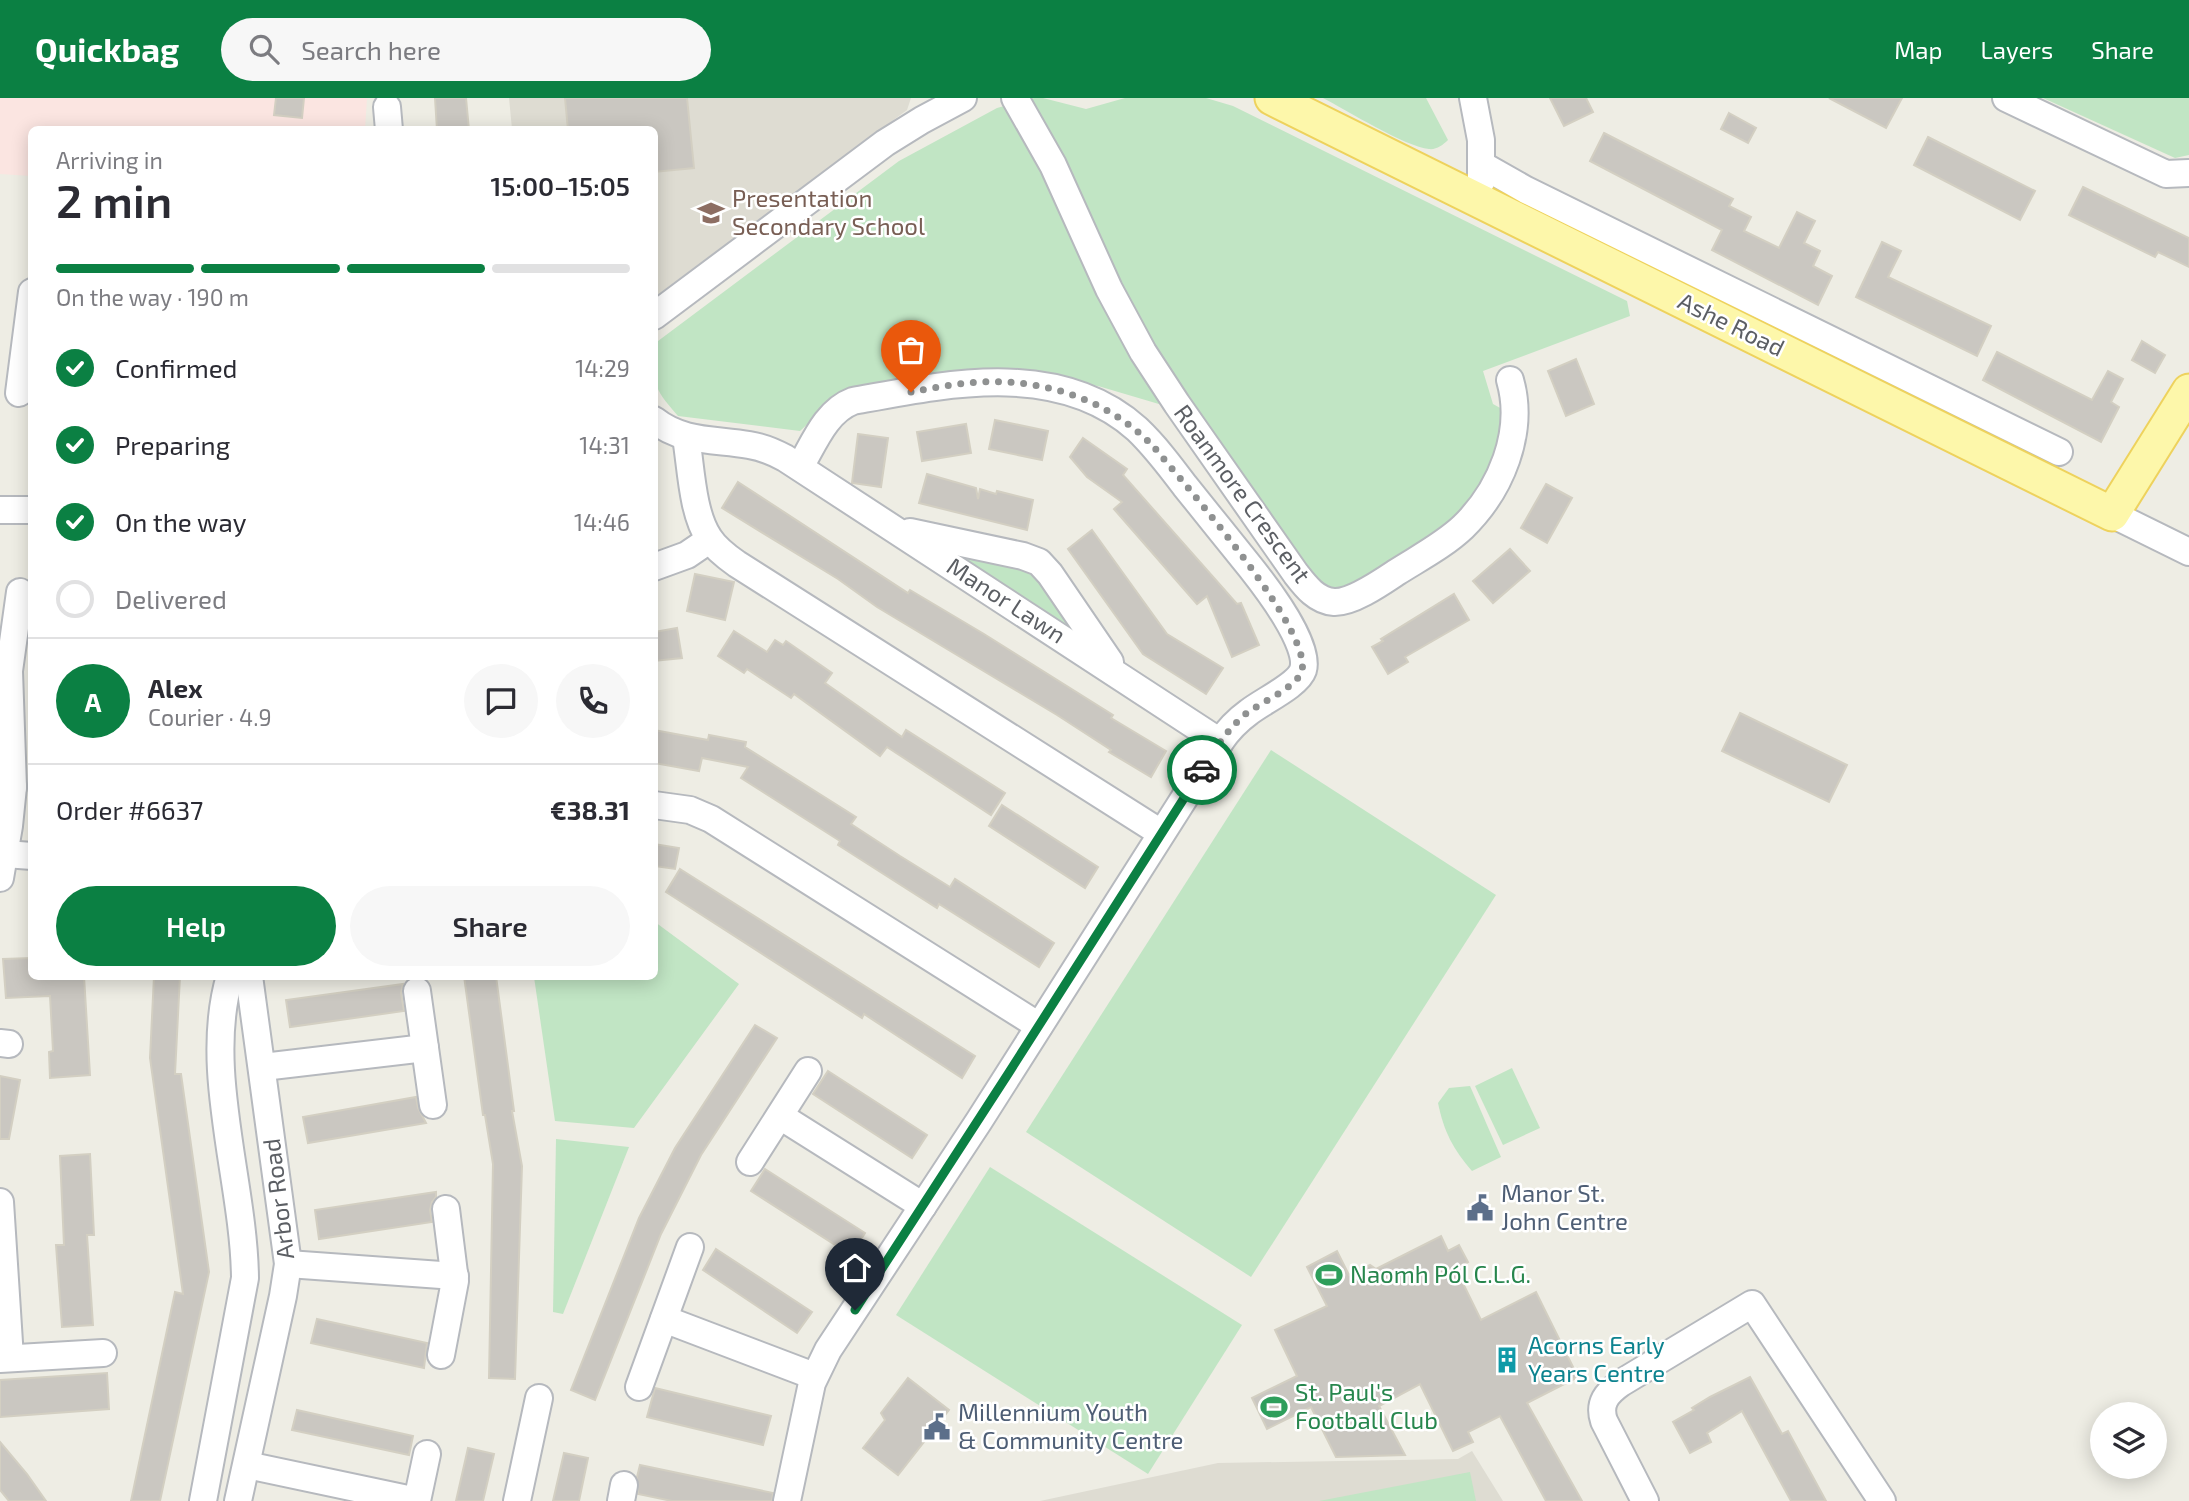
<!DOCTYPE html>
<meta charset="utf-8">
<style>
:root{--surface:#fff;--page:#f7f7f7;--text:#2b2b33;--muted:#7c7c81;--line:#e1e1e2;--accent:#0b8043}
body{margin:0;font-family:"Exo 2",sans-serif;background:var(--page);color:var(--text);height:100vh;display:flex;flex-direction:column;font-size:26px;white-space:nowrap}
*{box-sizing:border-box;margin:0}
p{font-size:23px;color:var(--muted)}
.icon{flex:none;width:38px;height:38px;fill:none;stroke:currentColor;stroke-width:2;stroke-linecap:round;stroke-linejoin:round}
.map{position:relative;flex:1;overflow:hidden}
.panel{position:absolute;left:28px;top:28px;width:630px;height:854px;display:flex;flex-direction:column;background:var(--surface);border-radius:10px;box-shadow:0 4px 18px #0003}
.panel>*{flex:none}
.tools{position:absolute;left:2090px;top:1304px;display:grid;gap:14px}
.tools a{display:grid;place-items:center;width:77px;height:77px;border-radius:50%;background:var(--surface);box-shadow:0 4px 18px #0003;font-size:35px}
.pin{position:absolute;display:grid;place-items:center;width:60px;height:60px;color:#fff;margin:-72px -30px;border-radius:50% 50% 50% 0;rotate:-45deg;box-shadow:0 0 7px #0007}
.pin .icon{rotate:45deg}
.courier{position:absolute;display:grid;place-items:center;width:70px;height:70px;margin:-35px;border:5px solid #0b8043;border-radius:50%;background:#fff;color:#222;box-shadow:0 2px 9px #0007}
.overview em{font-style:normal;font-weight:600}
.overview div{display:flex;flex-direction:column-reverse}
.overview{display:flex;align-items:center;justify-content:space-between;height:119px;padding:0 28px}
h1{font-size:46px;font-weight:600;line-height:52px}
.bar{display:grid;grid-template-columns:repeat(4,1fr);gap:10px 7px;align-content:center;height:84px;padding:0 28px}
.bar i{height:9px;border-radius:5px;background:var(--line)}
.bar .active{background:var(--accent)}
.bar p{grid-column:span 4}
.line{display:flex;align-items:center;gap:18px;padding:0 28px;border-top:2px solid var(--line)}
.line div{flex:1}
.round{display:grid;place-items:center;flex:none;width:74px;height:74px;border-radius:37px;background:var(--page)}
ol{padding:0 28px;list-style:none}
li{display:flex;align-items:center;gap:21px;height:77px}
li p{margin-inline-start:auto}
li .icon{padding:7px;border-radius:50%;background:var(--accent);color:#fff;stroke-width:4}
li:last-child{color:var(--muted)}
li i{width:38px;height:38px;border:4px solid var(--line);border-radius:50%}
.cta{display:flex;gap:14px;margin-top:auto;padding:14px 28px}
.cta a{flex:1;height:80px;border-radius:42px;background:var(--accent);color:#fff;font-size:28px;font-weight:600;line-height:80px;text-align:center}
.cta a+a{background:var(--page);color:var(--text)}
header{display:flex;align-items:center;gap:42px;box-sizing:border-box;height:98px;padding:0 35px;background:var(--accent);color:#fff}
header strong{font-size:33px}
nav{display:flex;gap:38px;margin-inline-start:auto;font-size:24px}
.search{width:490px;height:63px;background:var(--page);display:flex;align-items:center;gap:18px;box-sizing:border-box;padding:0 24px;border-radius:38px;color:var(--muted);font-size:26px}
.map>svg:first-child{display:block}
.education{fill:#dedcd2}
.medical{fill:#fbe5e1}
.green{fill:#c1e5c4}
.building{fill:#cac7c1;stroke:#d3cfc2;stroke-width:2}
.lines{fill:none;stroke-linecap:round;stroke-linejoin:round}
.minor-casing{stroke:#b6b9be;stroke-width:30}
.major-casing{stroke:#eed25d;stroke-width:37}
.minor{stroke:#fff;stroke-width:26}
.major{stroke:#fdf7aa;stroke-width:33}
.done{stroke:#8f9191;stroke-width:7;stroke-dasharray:0 12.6}
.route{stroke:#0b8043;stroke-width:9}
.labels{text-anchor:middle;stroke-width:5;stroke-linejoin:round;paint-order:stroke}
.education-label{font-size:24px;fill:#785e54;stroke:#fff;text-anchor:start}
.street-label{font-size:24px;fill:#5c5f64;stroke:#fff}
.service-label{font-size:24px;fill:#4e5e75;stroke:#fff;text-anchor:start}
.leisure-label{font-size:24px;fill:#27864d;stroke:#fff;text-anchor:start}
.culture-label{font-size:24px;fill:#0d838f;stroke:#fff;text-anchor:start}
</style>
<header>
<strong>Quickbag</strong>
<div class="search"><svg class="icon" aria-label="search" viewBox="0 0 24 24"><circle cx="10" cy="10" r="6"/><path d="M15 15l6 6"/></svg>Search here</div>
<nav><a>Map</a><a>Layers</a><a>Share</a></nav>
</header>
<div class="map">
<svg width="2189" height="1403" viewBox="0 0 2189 1403">
<rect width="100%" height="100%" fill="#eeede4"/>
<g class="education">
<polygon points="509,0 911,0 907,12 655,199 654,32 512,31"/>
<polygon points="1472,1353 1503,1403 1040,1403 1218,1365 1458,1361"/>
</g>
<polygon class="medical" points="0,0 367,0 365,31 32,32 31,78 0,76"/>
<g class="green">
<path d="M1034 0H1043L1086 11 1125 0H1206L1233 8 1627 203 1630 218 1483 273 1493 306 1511 316 1492 377 1446 439 1341 492 1317 486 1196 317 1098 288 974 275 841 295 800 333 678 318C650 286 655 286 654 246L899 63 997 10Z"/>
<path d="M1323 0H1426L1448 42C1443 47 1436 52 1429 51 1406 49 1346 12 1323 0Z"/>
<polygon points="2043,0 2189,0 2189,57 2175,60"/>
<polygon points="952,454 1020,469 1036,480 1070,530"/>
<polygon points="1271,652 1496,797 1251,1179 1026,1034"/>
<polygon points="655,824 739,886 634,1030 555,1023 534,879 654,878"/>
<polygon points="1512,970 1540,1030 1503,1047 1475,988"/>
<path d="M1470 988 1501 1059 1472 1073C1453 1051 1444 1034 1438 1005L1449 990Z"/>
<polygon points="556,1041 629,1049 563,1216 553,1214"/>
<polygon points="990,1069 1242,1227 1148,1376 896,1217"/>
<polygon points="1470,1374 1476,1403 1319,1403"/>
</g>
<g class="building">
<polygon points="276,0 304,0 302,20 274,17"/>
<polygon points="435,0 466,0 469,32 437,32"/>
<polygon points="565,0 687,0 694,70 654,74 654,32 568,32"/>
<polygon points="1550,0 1586,0 1593,14 1564,28"/>
<polygon points="1829,0 1902,0 1886,30"/>
<polygon points="1729,15 1756,30 1748,45 1721,31"/>
<polygon points="1604,35 1733,101 1729,108 1751,119 1744,133 1779,150 1797,114 1815,123 1804,145 1820,153 1813,168 1832,178 1818,207 1712,152 1722,132 1590,63"/>
<polygon points="1928,39 2035,93 2020,122 1914,67"/>
<polygon points="2083,89 2189,140 2189,169 2158,154 2155,159 2069,117"/>
<polygon points="1882,144 1901,153 1888,179 1991,228 1977,258 1856,199"/>
<polygon points="2142,243 2165,257 2155,275 2132,262"/>
<polygon points="1997,254 2092,302 2108,273 2123,281 2111,304 2119,309 2101,344 1983,282"/>
<polygon points="1576,261 1594,306 1566,318 1548,273"/>
<polygon points="995,322 1048,333 1042,362 989,351"/>
<polygon points="966,326 971,355 922,363 917,334"/>
<polygon points="858,336 888,340 881,389 852,385"/>
<polygon points="1083,340 1127,371 1123,377 1237,506 1241,505 1259,547 1232,559 1207,498 1197,506 1114,411 1122,404 1087,379 1070,359"/>
<polygon points="927,376 976,390 978,401 980,391 996,396 997,393 1033,402 1027,432 919,405"/>
<polygon points="738,384 908,495 910,492 984,536 1113,617 1111,620 1166,653 1151,679 1109,654 1111,652 1057,617 877,509 838,481 722,410"/>
<polygon points="1546,386 1572,400 1547,445 1521,430"/>
<polygon points="1092,432 1167,536 1223,570 1206,596 1143,556 1068,451"/>
<polygon points="1510,451 1530,473 1493,505 1473,483"/>
<polygon points="695,476 734,484 725,522 687,513"/>
<polygon points="1454,496 1469,522 1405,559 1408,564 1388,576 1372,549 1383,543 1381,541"/>
<polygon points="677,530 682,560 654,563 654,534"/>
<polygon points="734,533 767,554 775,542 783,547 786,543 832,575 825,585 902,639 906,632 1005,695 991,717 887,649 880,658 794,596 791,600 747,571 744,575 718,558"/>
<polygon points="1740,615 1847,667 1829,704 1722,653"/>
<polygon points="654,632 708,642 709,637 746,644 745,649 856,719 851,726 900,758 950,789 955,781 1054,845 1039,869 939,806 937,810 838,747 840,743 741,680 748,669 702,660 699,673 654,665"/>
<polygon points="1002,707 1098,769 1085,790 989,728"/>
<polygon points="654,746 679,750 675,771 654,768"/>
<polygon points="680,771 975,958 962,980 864,916 862,920 666,794"/>
<polygon points="32,860 32,878 84,878 90,977 50,980 49,954 53,953 50,898 6,900 3,861"/>
<polygon points="154,878 180,878 175,976 181,976 209,1174 160,1403 131,1403 175,1194 183,1196 150,960"/>
<polygon points="464,878 496,878 514,1013 512,1013 522,1068 515,1281 489,1280 493,1066 485,1017 483,1017"/>
<polygon points="403,886 401,895 404,913 290,929 286,902"/>
<polygon points="755,927 777,940 701,1057 661,1136 595,1302 571,1292 639,1120 675,1050"/>
<polygon points="828,973 927,1037 912,1060 813,996"/>
<polygon points="0,978 20,982 9,1041 0,1041"/>
<polygon points="416,999 418,1010 426,1025 308,1045 303,1019"/>
<polygon points="90,1056 94,1137 87,1137 93,1227 62,1229 56,1147 64,1147 60,1058"/>
<polygon points="765,1071 865,1135 851,1157 751,1093"/>
<polygon points="436,1094 436,1099 432,1104 430,1112 432,1124 319,1141 315,1112"/>
<polygon points="1441,1138 1448,1153 1459,1147 1468,1164 1456,1171 1481,1222 1536,1194 1578,1279 1527,1305 1582,1403 1546,1403 1500,1318 1468,1334 1473,1344 1453,1353 1420,1286 1379,1308 1405,1357 1336,1359 1311,1309 1267,1331 1252,1300 1297,1278 1275,1232 1327,1208 1307,1169 1337,1153 1349,1177 1370,1167 1376,1171"/>
<polygon points="716,1151 812,1214 797,1235 703,1172"/>
<polygon points="317,1221 427,1245 424,1270 311,1245"/>
<polygon points="107,1275 109,1311 0,1319 0,1282"/>
<polygon points="1750,1279 1782,1336 1788,1333 1826,1403 1791,1403 1742,1313 1707,1335 1711,1344 1690,1355 1673,1324 1694,1312 1692,1310 1710,1299"/>
<polygon points="908,1280 949,1312 898,1377 863,1350 885,1322 881,1315"/>
<polygon points="655,1290 771,1318 763,1347 647,1319"/>
<polygon points="297,1312 413,1338 409,1357 292,1332"/>
<polygon points="0,1344 27,1376 46,1403 9,1403 0,1392"/>
<polygon points="468,1350 494,1356 483,1403 456,1403"/>
<polygon points="564,1355 588,1360 579,1403 553,1403"/>
<polygon points="640,1367 773,1395 772,1403 672,1403 638,1396 637,1379"/>
</g>
<g class="lines">
<g class="minor-casing">
<g id="minor">
<path d="M1015 0 1053 67 1109 191 1143 254 1177 306 1296 476C1306 489 1317 503 1334 504 1352 505 1382 484 1397 474 1419 460 1444 447 1463 429 1501 392 1525 334 1510 282"/>
<polyline points="1473,0 1481,42 1481,84"/>
<polyline points="2006,0 2166,76 2189,75"/>
<polyline points="387,9 389,32"/>
<polyline points="1482,67 1526,92 2059,354"/>
<polyline points="654,218 885,45 922,22 963,0"/>
<polyline points="19,295 32,194"/>
<path d="M654 322C683 345 715 341 749 347 762 349 774 354 785 360L1220 644"/>
<path d="M686 339C691 369 692 415 709 440 716 451 727 459 737 466L1161 735"/>
<polyline points="0,412 32,412"/>
<polyline points="2112,416 2189,454"/>
<polyline points="910,434 1023,458 1039,464 1050,476 1110,564"/>
<polyline points="654,469 687,457 709,442"/>
<polyline points="0,688 13,689 9,573 20,494"/>
<polyline points="654,707 690,712 711,721 1039,928"/>
<polyline points="5,756 32,758"/>
<polyline points="0,780 9,728 13,689"/>
<polyline points="417,893 433,1007"/>
<polyline points="0,945 9,946"/>
<polyline points="263,969 425,950"/>
<polyline points="780,1018 923,1108"/>
<polyline points="750,1064 808,973"/>
<polyline points="0,1104 10,1260"/>
<polyline points="288,1166 455,1178"/>
<polyline points="664,1221 814,1278"/>
<polyline points="441,1257 455,1183 446,1111"/>
<polyline points="0,1261 103,1255"/>
<polyline points="639,1289 690,1149"/>
<polyline points="247,1367 417,1403"/>
<path d="M203 1403 245 1180C244 1084 202 971 230 878"/>
<polyline points="238,1403 283,1198 288,1166 249,878"/>
<polyline points="417,1403 427,1356"/>
<polyline points="517,1403 539,1300"/>
<polyline points="621,1403 624,1387"/>
<path d="M787 1403 812 1285 828 1252 979 1023 1220 644C1228 632 1238 622 1249 614 1263 603 1298 587 1303 572 1311 547 1266 489 1251 470 1229 443 1207 415 1185 388 1170 368 1155 348 1137 331 1059 261 945 286 853 303 826 313 814 345 800 369"/>
<path d="M1645 1403 1604 1323C1598 1305 1607 1295 1621 1285L1752 1206 1882 1403"/>
</g>
</g>
<g class="major-casing">
<polyline id="major" points="1272,0 2112,416 2189,293"/>
</g>
<use href="#minor" class="minor"/>
<use href="#major" class="major"/>
</g>
<g class="lines">
<path class="done" d="M911 294C934 290 958 285 981 284 1046 281 1109 302 1154 349 1180 381 1323 543 1300 577 1291 591 1263 604 1248 614 1228 630 1215 651 1202 672"/>
<polyline class="route" points="855,1212 1008,976 1202,672"/>
</g>
<defs>
<g id="school-bare" transform="scale(2.1)"><path d="M0-5L7-2L0 1L-7-2ZM-4 1L0 2.5L4 1V4Q0 6-4 4Z" fill="#8d6e63" stroke="#fff" stroke-width="2.5" paint-order="stroke"/></g>
<g id="civic-bare" transform="scale(2.1)"><path d="M-.6-6.5H3V-4.5H.6V-3L4-1V1h2V6H-6V1h2V-1L-.6-3ZM-1.2 2.5V6h2.4V2.5Z" fill="#5c6f8a" stroke="#fff" stroke-width="2.5" paint-order="stroke"/></g>
<g id="stadium-bare" transform="scale(2.1)"><path d="M0-5a6.5 5 0 1 0 0 10a6.5 5 0 1 0 0-10ZM-3.5-1.8h7v3.6h-7Z" fill="#2e9e5b" stroke="#fff" stroke-width="2.5" paint-order="stroke"/></g>
<g id="building-bare" transform="scale(2.1)"><path d="M-4-6H4V6H1V3H-1V6H-4ZM-2.5-4.3h1.7v1.8h-1.7ZM.8-4.3h1.7v1.8H.8ZM-2.5-1h1.7V.8h-1.7ZM.8-1h1.7V.8H.8Z" fill="#0f9aa8" stroke="#fff" stroke-width="2.5" paint-order="stroke"/></g>
</defs>
<g fill-rule="evenodd">
<use href="#school-bare" x="711" y="115"/>
<use href="#civic-bare" x="1480" y="1110"/>
<use href="#stadium-bare" x="1329" y="1177"/>
<use href="#building-bare" x="1507" y="1262"/>
<use href="#stadium-bare" x="1274" y="1309"/>
<use href="#civic-bare" x="937" y="1329"/>
</g>
<g class="labels">
<g class="education-label">
<text x="732" y="109">Presentation<tspan x="732" dy="28">Secondary School</tspan></text>
</g>
<g class="street-label">
<text transform="translate(1731 227) rotate(26)" y="8">Ashe Road</text>
<text transform="translate(1242 396) rotate(54)" y="8">Roanmore Crescent</text>
<text transform="translate(1006 503) rotate(33)" y="8">Manor Lawn</text>
<text transform="translate(279 1101) rotate(-97)" y="8">Arbor Road</text>
</g>
<g class="service-label">
<text x="1501" y="1104">Manor St.<tspan x="1501" dy="28">John Centre</tspan></text>
<text x="958" y="1323">Millennium Youth<tspan x="958" dy="28">&amp; Community Centre</tspan></text>
</g>
<g class="leisure-label">
<text x="1350" y="1185">Naomh Pól C.L.G.</text>
<text x="1295" y="1303">St. Paul's<tspan x="1295" dy="28">Football Club</tspan></text>
</g>
<g class="culture-label">
<text x="1528" y="1256">Acorns Early<tspan x="1528" dy="28">Years Centre</tspan></text>
</g>
</g>
</svg>
<div class="tools">
<a><svg class="icon" aria-label="layers" viewBox="0 0 24 24"><path d="M12 4l9 5-9 5-9-5zM3 14l9 5 9-5"/></svg></a>
</div>
<div class="pin" style="left:911px;top:294px;background:#ea580c"><svg class="icon" aria-label="bag" viewBox="0 0 24 24"><path d="M5 8h14l-1 12H6zM9 8a3 3 0 0 1 6 0"/></svg></div>
<div class="pin" style="left:855px;top:1212px;background:#1f2937"><svg class="icon" aria-label="home" viewBox="0 0 24 24"><path d="M3 11l9-7 9 7M6 9v11h12V9"/></svg></div>
<div class="courier" style="left:1202px;top:672px"><svg class="icon" aria-label="car" viewBox="0 0 24 24"><path d="M5 17H2v-5l4-1 3-4h7l3 4 3 1v5h-3M9 17h6M6 11h13"/><circle cx="7" cy="17" r="2"/><circle cx="17" cy="17" r="2"/></svg></div>
<section class="panel">
<div class="overview"><div><h1>2 min</h1><p>Arriving in</p></div><em>15:00–15:05</em></div>
<div class="bar"><i class="active"></i><i class="active"></i><i class="active"></i><i></i><p>On the way · 190 m</p></div>
<ol>
<li><svg class="icon" aria-label="check" viewBox="0 0 24 24"><path d="M5 12l5 5 9-10"/></svg>Confirmed<p>14:29</p></li>
<li><svg class="icon" aria-label="check" viewBox="0 0 24 24"><path d="M5 12l5 5 9-10"/></svg>Preparing<p>14:31</p></li>
<li><svg class="icon" aria-label="check" viewBox="0 0 24 24"><path d="M5 12l5 5 9-10"/></svg>On the way<p>14:46</p></li>
<li><i></i>Delivered</li>
</ol>
<div class="line" style="height:126px"><b class="round" style="background:var(--accent);color:#fff">A</b><div><b>Alex</b><p>Courier · 4.9</p></div><a class="round"><svg class="icon" aria-label="chat" viewBox="0 0 24 24"><path d="M4 5h16v11H9l-5 4z"/></svg></a><a class="round"><svg class="icon" aria-label="phone" viewBox="0 0 24 24"><path d="M5 4h4l2 5-3 2q2 4 5 5l2-3 5 2v4C11 20 4 13 5 4z"/></svg></a></div>
<div class="line" style="height:91px"><div>Order #6637</div><b>€38.31</b></div>
<div class="cta"><a>Help</a><a>Share</a></div>
</section>
</div>
